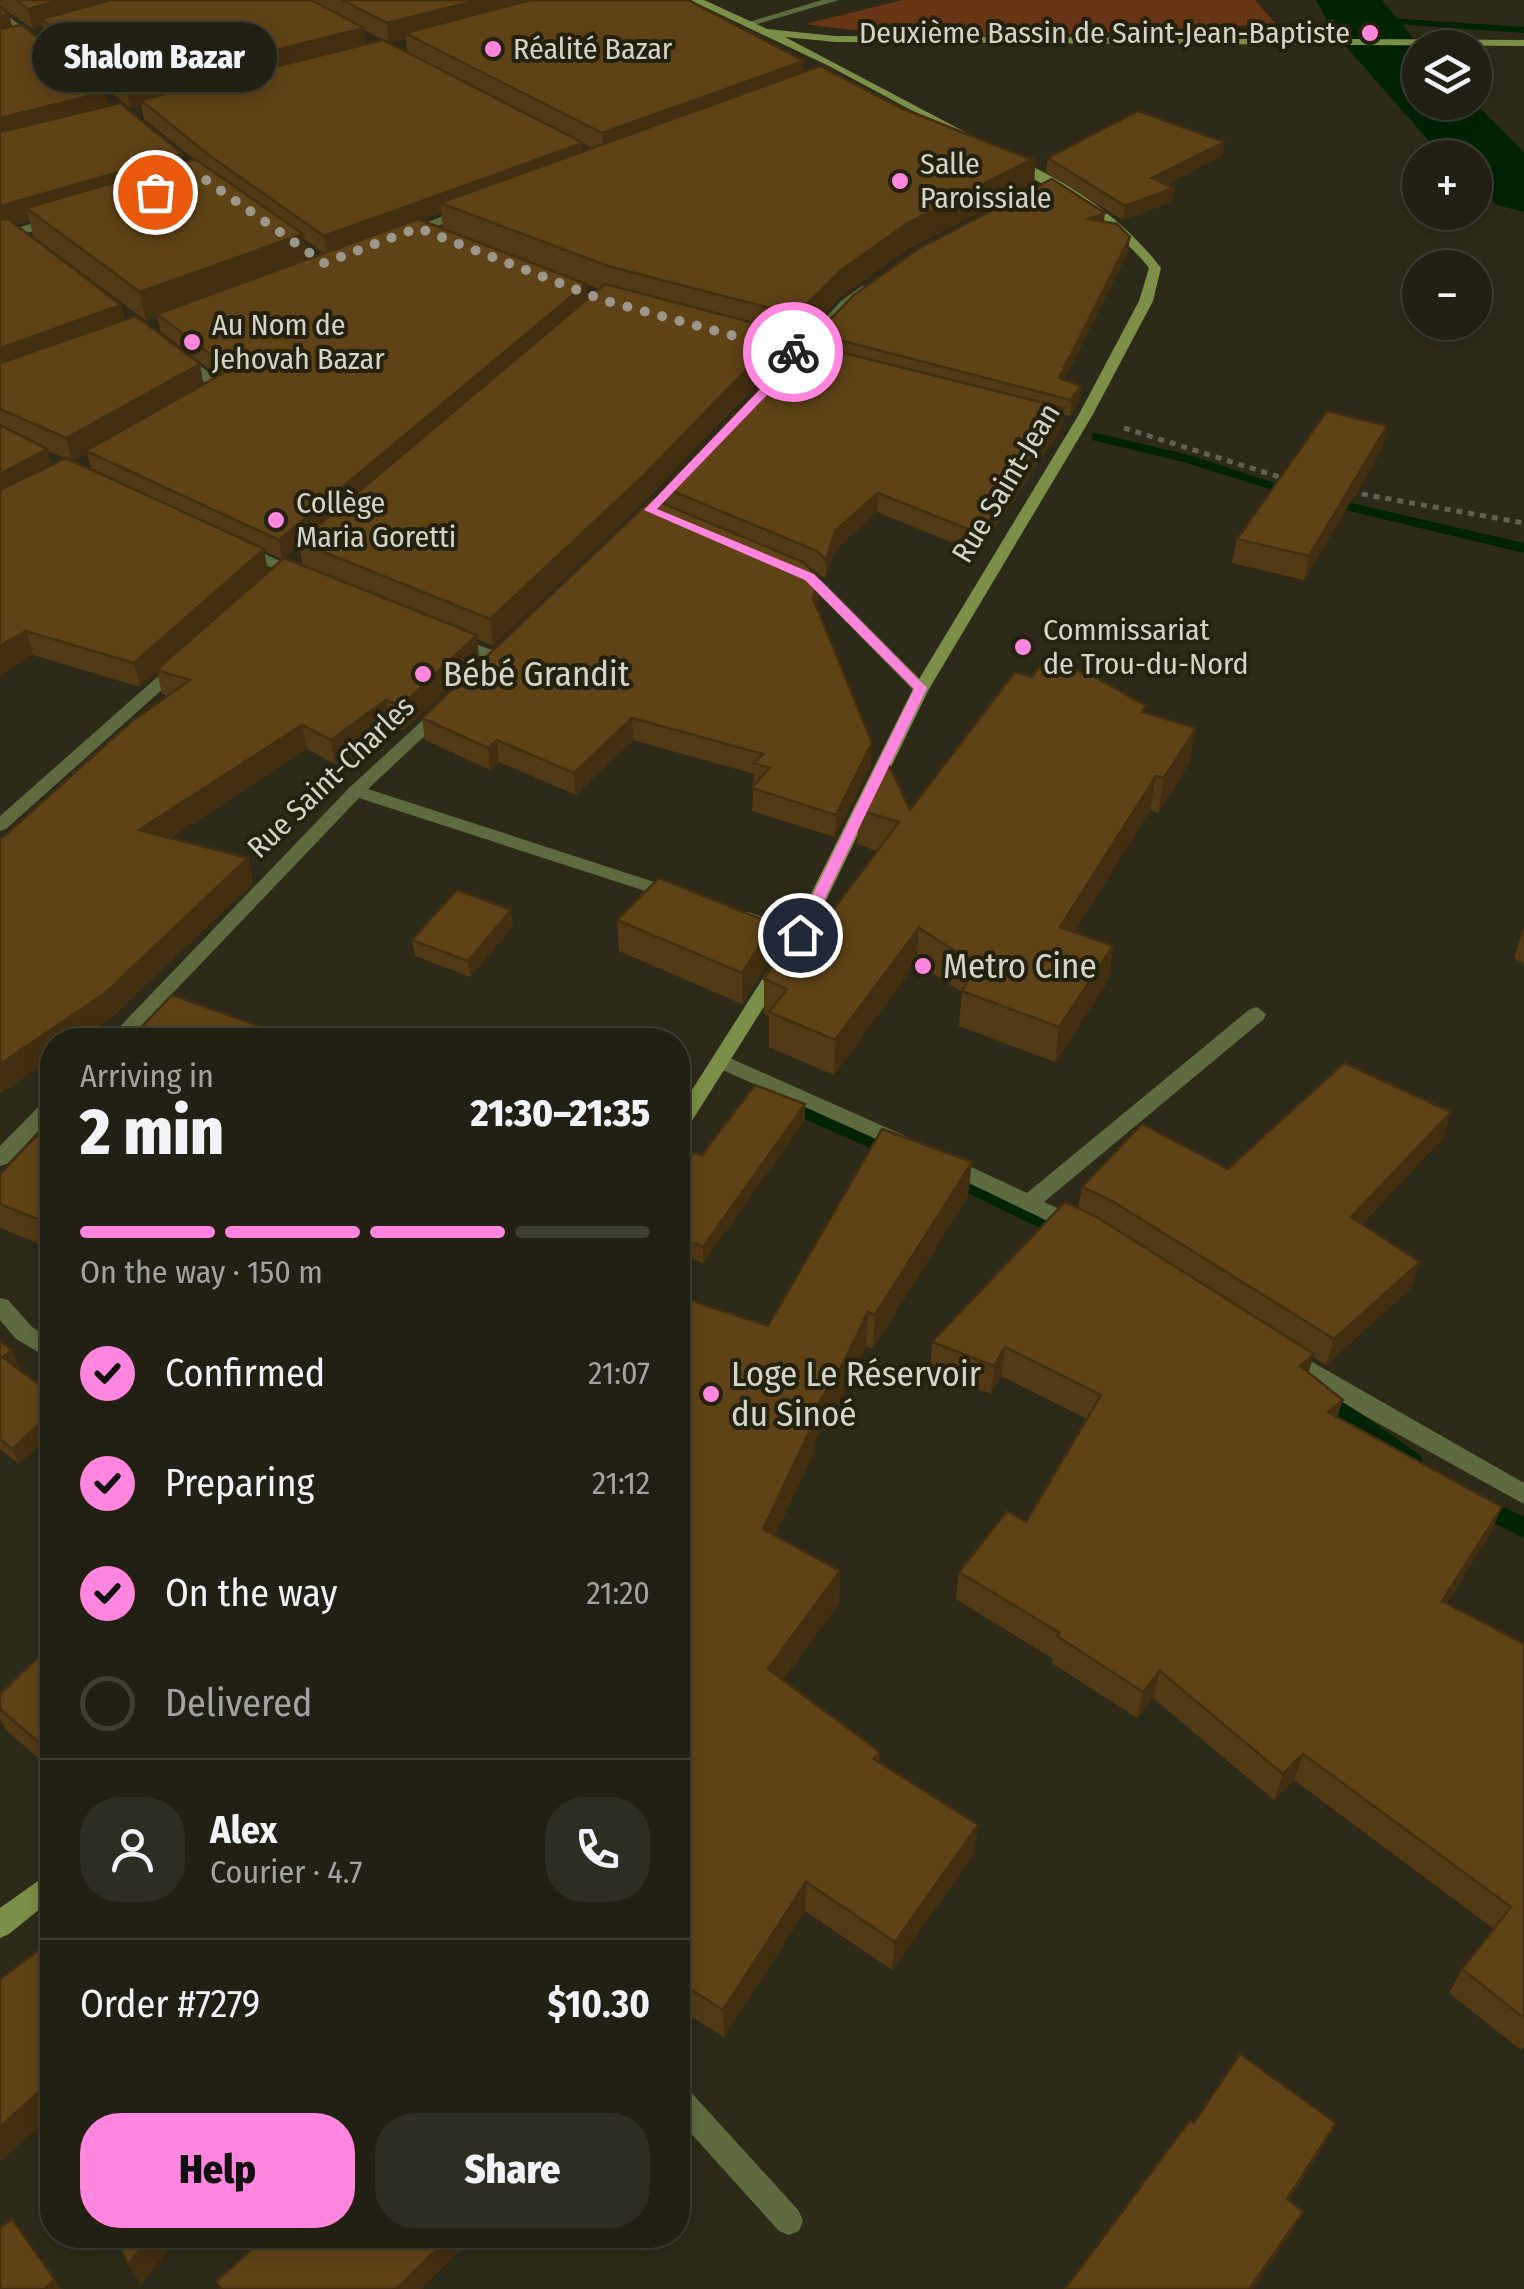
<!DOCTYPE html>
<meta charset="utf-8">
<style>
:root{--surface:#222013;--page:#2e2d21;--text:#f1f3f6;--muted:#a2a3a0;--line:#3f3e33;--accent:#ff85de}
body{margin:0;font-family:"Fira Sans Condensed",sans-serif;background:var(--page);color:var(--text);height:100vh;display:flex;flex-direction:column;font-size:38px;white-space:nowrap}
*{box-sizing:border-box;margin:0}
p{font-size:32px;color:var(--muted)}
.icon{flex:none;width:55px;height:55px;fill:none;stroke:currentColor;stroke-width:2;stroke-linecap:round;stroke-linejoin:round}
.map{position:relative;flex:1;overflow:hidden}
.panel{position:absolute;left:40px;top:1028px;width:650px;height:1220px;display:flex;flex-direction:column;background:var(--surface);border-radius:40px;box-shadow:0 5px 15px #0003,0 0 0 2px var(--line)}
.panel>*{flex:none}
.fabs{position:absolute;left:1402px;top:30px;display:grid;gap:20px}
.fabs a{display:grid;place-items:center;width:90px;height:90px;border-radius:50%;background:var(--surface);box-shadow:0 5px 15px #0003,0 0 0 2px var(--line);font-size:50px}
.pin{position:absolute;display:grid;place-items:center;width:85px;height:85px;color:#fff;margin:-42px;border:5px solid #fff;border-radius:50%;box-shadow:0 2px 10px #0007}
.courier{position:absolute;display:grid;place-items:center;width:100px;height:100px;margin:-50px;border:8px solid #ff85de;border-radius:50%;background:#fff;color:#222;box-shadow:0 2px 12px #0007}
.bubble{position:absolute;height:70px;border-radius:35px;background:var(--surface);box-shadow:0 5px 15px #0003,0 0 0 2px var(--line);font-size:32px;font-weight:800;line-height:70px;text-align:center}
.headline em{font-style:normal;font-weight:800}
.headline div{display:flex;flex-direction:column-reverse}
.headline{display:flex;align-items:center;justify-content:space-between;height:170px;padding:0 40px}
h1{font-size:65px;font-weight:800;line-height:75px}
.bar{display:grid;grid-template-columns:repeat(4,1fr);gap:15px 10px;align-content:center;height:120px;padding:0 40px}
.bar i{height:12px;border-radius:8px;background:var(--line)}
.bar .on{background:var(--accent)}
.bar p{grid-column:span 4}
.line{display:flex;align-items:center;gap:25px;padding:0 40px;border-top:2px solid var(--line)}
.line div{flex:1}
.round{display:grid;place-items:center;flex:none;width:105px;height:105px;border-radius:40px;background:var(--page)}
ol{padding:0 40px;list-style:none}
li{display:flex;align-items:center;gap:30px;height:110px}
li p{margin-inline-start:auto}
li .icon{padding:10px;border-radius:50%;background:var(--accent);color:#111;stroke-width:4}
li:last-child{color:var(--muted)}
li i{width:55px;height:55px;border:5px solid var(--line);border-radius:50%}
.primary-button{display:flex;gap:20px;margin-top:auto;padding:20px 40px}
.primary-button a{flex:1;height:115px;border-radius:40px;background:var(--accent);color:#111;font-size:40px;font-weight:800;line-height:115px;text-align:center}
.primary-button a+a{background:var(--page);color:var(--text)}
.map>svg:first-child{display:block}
.green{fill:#693615}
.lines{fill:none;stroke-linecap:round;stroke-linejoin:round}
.stream{fill:#002304;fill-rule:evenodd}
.river{fill:#002304;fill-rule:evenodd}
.path{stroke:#646152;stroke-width:5;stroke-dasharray:6 6;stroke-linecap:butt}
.lane{fill:#5e6b3f;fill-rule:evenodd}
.street{fill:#5e6b3f;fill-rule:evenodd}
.secondary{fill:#7a8f47;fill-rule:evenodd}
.wall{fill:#523a14;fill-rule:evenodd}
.shaded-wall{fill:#422f10}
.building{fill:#5f4317;stroke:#422f10;stroke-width:2.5}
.route{fill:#ff85de}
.done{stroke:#9b988b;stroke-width:10;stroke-dasharray:0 18}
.poi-dot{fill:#ff85de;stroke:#24210f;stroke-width:4}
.labels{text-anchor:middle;stroke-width:8;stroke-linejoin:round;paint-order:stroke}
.far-poi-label{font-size:30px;fill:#d5d3c8;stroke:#24210f;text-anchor:start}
.far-street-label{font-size:30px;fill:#d5d3c8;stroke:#24210f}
.poi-label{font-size:35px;fill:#d5d3c8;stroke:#24210f;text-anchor:start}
</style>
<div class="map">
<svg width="1524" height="2289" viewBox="0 0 1524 2289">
<rect width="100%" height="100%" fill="#2e2a19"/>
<path class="green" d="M903 0H1255L1276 24C1120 30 959 47 805 24Z"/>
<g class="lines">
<g class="stream">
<polygon points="1358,16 1524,27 1524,33 1354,21 1353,19"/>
<polygon points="1097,433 1193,456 1304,493 1292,496 1183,462 1092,440 1092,434"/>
<polygon points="1325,497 1524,543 1524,553 1320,504 1318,501"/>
<polygon points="781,1094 903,1146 906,1151 896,1158 889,1156 774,1106 771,1101 774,1096"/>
<polygon points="945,1167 1075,1226 1078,1232 1075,1238 1061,1238 938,1179 935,1174 938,1169"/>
<polygon points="1319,1384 1420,1455 1423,1462 1420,1469 1412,1471 1404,1469 1311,1399 1308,1393 1311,1387"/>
<polygon points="1474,1492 1524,1517 1524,1538 1466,1509 1463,1502 1466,1495"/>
</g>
<polygon class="river" points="1316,0 1382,0 1421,48 1420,102 1474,102 1524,152 1524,212 1497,205 1475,186 1475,158 1444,158 1334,33"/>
<g class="path">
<polyline points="1124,428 1289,480"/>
<polyline points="1350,492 1524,523"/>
</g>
<g class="lane">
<polygon points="822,0 839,0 747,27 742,24"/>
<polygon points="678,2085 688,2089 799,2211 803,2221 799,2231 789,2235 779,2231 678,2119"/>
</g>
<g class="street">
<polygon points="0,10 41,41 41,45 33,45 0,18"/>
<polygon points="467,207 473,211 471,214 409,236 399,233"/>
<polygon points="57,216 63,220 61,223 0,241 0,233"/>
<polygon points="862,286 873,289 851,307 797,366 787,366 787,360 841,301"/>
<polygon points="175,354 185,354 225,385 225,391 211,398 201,398 201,392 211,387 175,360"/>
<polygon points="241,543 306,573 309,576 301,581 296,579 236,551 233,548"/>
<polygon points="799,568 815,574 927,686 927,692 915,692 805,580 791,573"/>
<polygon points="452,635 505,655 507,658 499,663 446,643 446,637"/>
<polygon points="178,662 186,667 184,670 6,829 0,831 0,816 172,664"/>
<polygon points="442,706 448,708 448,714 368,789 679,890 682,894 679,898 667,898 359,798 128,1040 107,1040 350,787 436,708"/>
<polygon points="748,912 806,931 809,935 800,941 742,922 739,918 742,914"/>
<polygon points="1257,1007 1266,1014 1264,1019 1044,1202 1082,1219 1085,1225 1082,1231 1068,1231 940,1169 937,1164 940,1159 954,1159 1027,1193 1250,1009"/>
<polygon points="723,1055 910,1138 913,1143 903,1150 896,1148 716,1067 713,1062"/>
<polygon points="52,1098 52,1117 7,1164 0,1166 0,1146 45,1100"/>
<polygon points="0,1298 8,1300 32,1327 52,1341 52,1360 16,1339 0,1320"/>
<polygon points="1286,1347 1524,1483 1524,1504 1365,1416 1278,1362 1275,1356 1278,1350"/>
</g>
<g class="secondary">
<polygon points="690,0 704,0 767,29 835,36 1524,40 1524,46 835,42 785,37 967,133 969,135 963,138 829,66"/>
<path d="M1010 157C1067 179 1125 220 1161 268L1153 301 1092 416 929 689 809 935 685 1132 678 1134V1112L791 934 913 689 1078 416 1139 301 1149 268C1111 220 1058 192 1006 164V158Z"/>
<polygon points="52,1871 52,1899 9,1934 0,1938 0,1908"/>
</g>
</g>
<g class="wall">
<path d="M0 0H692V2L803 72 1034 183 905 251 839 298 796 343 784 340V356L642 504 493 646 477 639 479 659 404 730 390 724 335 764 307 749 170 838 248 858 253 883 112 1017 79 1040H52L2 1093 0 1092V840L168 696 162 694 157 672 140 687 33 655 0 675ZM1 7 33 29 43 26 46 40 130 108 141 105 144 119 194 159 184 162 182 154 108 106 12 27 9 14ZM364 30 389 43 406 39 407 52 366 44ZM583 143 592 148 583 151ZM441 213 443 228 421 220ZM30 221 33 236 146 321 157 316 161 332 218 376 204 385 125 321 121 305 16 225ZM303 238 324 253 307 259ZM586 284 599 289 587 300ZM48 451 64 458 51 465ZM87 453 91 469 73 461ZM299 545 303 566 284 558ZM264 551 282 559 268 572Z"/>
<polygon points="1224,142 1222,156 1166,184 1174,188 1172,202 1123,220 1046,172 1048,158"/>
<polygon points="1104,222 1130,237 1128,252 1064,380 1079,401 1070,416 1063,414 1062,427 978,553 877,512 835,550 825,579 816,571 809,567 819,599 816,607 871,765 835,837 752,811 754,774 633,740 576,795 499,762 490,770 425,740 422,718 665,505 665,488 816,346 816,334"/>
<polygon points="1382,449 1304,580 1232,563 1237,539"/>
<polygon points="1145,713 1190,762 1158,813 1150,810 1074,932 1113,946 1108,981 1055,1062 959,1026 962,992 916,963 834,1075 769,1047 769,1016 764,1014 764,979 813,937 877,851 857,844 859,810 910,810"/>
<polygon points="617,920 773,924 773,955 742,1004 619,951"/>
<polygon points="513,926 470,977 415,956 412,940"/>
<polygon points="1524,927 1524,964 1514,958"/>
<polygon points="805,1104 805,1120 703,1263 678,1253 678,1174 702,1155"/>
<polygon points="1451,1112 1443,1138 1362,1224 1420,1262 1411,1288 1326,1365 1313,1357 1308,1373 1337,1418 1502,1507 1490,1534 1447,1603 1524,1644 1524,2046 1521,2050 1449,1993 1462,1969 1494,1929 1294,1780 1274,1800 1153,1698 1137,1718 1052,1663 1053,1659 956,1599 959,1572 1026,1522 1087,1419 1001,1376 991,1394 930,1371 932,1342 1078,1209 1082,1187 1228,1169"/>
<polygon points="52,1120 52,1249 0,1228 0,1174"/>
<polygon points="968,1196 873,1349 866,1346 838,1405 814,1443 813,1455 775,1535 840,1571 839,1603 783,1680 880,1752 879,1763 978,1825 973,1855 892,1970 805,1911 724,2037 678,2008 678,1296 768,1326"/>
<polygon points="0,1341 18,1366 17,1367 19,1464 0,1449"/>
<polygon points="52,1644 52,1770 6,1730 0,1718 0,1694"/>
</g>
<g class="shaded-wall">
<polygon points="61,0 141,0 41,19 43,26 33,29 28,9"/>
<polygon points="479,0 562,0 405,33 406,39 389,43 387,23"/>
<polygon points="9,14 14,34 0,39 0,17"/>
<polygon points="364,28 367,49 141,100 141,105 130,108 126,87"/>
<polygon points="804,61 803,82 603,154 602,133"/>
<polygon points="105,92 110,113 0,140 0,118"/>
<polygon points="1224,142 1222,156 1150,193 1152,178"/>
<polygon points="583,143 584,161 440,203 441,213 327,255 324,236"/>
<polygon points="182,154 186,175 26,208 30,221 0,230 0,206"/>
<polygon points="1036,157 1034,183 905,251 839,298 796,343 796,315 840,271 906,224"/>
<polygon points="1174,188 1172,202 1123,220 1125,206"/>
<polygon points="1105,213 1103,227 1089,219"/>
<polygon points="303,234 307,262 157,314 157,316 146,321 140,292"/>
<polygon points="1130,237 1128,252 1058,393 1059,378"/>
<polygon points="586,284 587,302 299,542 299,545 282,560 279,540"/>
<polygon points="121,305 126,328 0,373 0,348"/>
<polygon points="784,331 784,356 642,504 493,646 490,619"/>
<polygon points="200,364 204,388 72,462 66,438"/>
<polygon points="1081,386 1079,401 1070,416 1071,400"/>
<polygon points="1064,408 1062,427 978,553 980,534"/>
<polygon points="1387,426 1382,449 1304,580 1309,556"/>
<polygon points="47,449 53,472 0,502 0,474"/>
<polygon points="878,493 877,512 835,550 825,579 826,560 835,531"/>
<polygon points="264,549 268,573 140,687 134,663"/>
<polygon points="819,578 819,599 812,620 813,598"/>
<polygon points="26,631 33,655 0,675 0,646"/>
<polygon points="477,635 479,659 404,730 401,706"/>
<polygon points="386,700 390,724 335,764 331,740"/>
<polygon points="632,718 633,740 576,795 574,773"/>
<polygon points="302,725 307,749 145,854 139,830"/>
<polygon points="1196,728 1190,762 1158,813 1164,778"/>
<polygon points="497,740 499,762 490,770 488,748"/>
<polygon points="872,743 871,765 835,837 836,815"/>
<polygon points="1156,776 1150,810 1055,962 1060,927"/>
<polygon points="248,858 253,883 112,1017 79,1040 52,1040 52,1058 2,1093 0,1086 0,1064"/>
<polygon points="511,910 513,926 470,977 468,961"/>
<polygon points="773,924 773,955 742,1004 742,973"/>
<polygon points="919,928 916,963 834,1075 835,1040"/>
<polygon points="1113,946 1108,981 1055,1062 1059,1027"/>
<polygon points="805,1104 805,1120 703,1263 703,1247"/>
<polygon points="1451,1112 1443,1138 1344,1243 1351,1217"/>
<polygon points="972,1162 968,1196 873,1349 875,1315"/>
<polygon points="1420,1262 1411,1288 1326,1365 1334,1339"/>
<polygon points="868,1312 866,1346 838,1405 814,1443 813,1455 763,1561 763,1529 809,1418"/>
<polygon points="1005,1347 1001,1376 991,1394 994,1366"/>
<polygon points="12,1350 18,1366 10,1373 3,1357"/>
<polygon points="1314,1354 1306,1383 1300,1366"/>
<polygon points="1343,1400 1334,1428 1328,1412"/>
<polygon points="52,1413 52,1434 19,1464 12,1449"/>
<polygon points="1502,1507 1490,1534 1431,1628 1442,1601"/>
<polygon points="840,1571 839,1603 768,1701 768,1669"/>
<polygon points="1160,1671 1153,1698 1137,1718 1143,1692"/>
<polygon points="1303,1754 1294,1780 1274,1800 1283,1774"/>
<polygon points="978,1825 973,1855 892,1970 895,1942"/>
<polygon points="806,1882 805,1911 724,2037 723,2010"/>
<polygon points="52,2080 52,2115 0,2162 0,2127"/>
<polygon points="1336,2123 1325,2144 1277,2219 1287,2199"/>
<polygon points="1303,2212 1292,2232 1253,2289 1249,2289"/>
<polygon points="12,2219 62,2289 44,2289"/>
<polygon points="152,2235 181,2235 141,2284 128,2264"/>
<polygon points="452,2235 476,2235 421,2289 396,2289"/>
</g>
<g class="building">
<polygon points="16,0 61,0 28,9"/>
<polygon points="111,0 311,0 364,28 126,87 41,19"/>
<polygon points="342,0 479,0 387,23"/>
<polygon points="531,0 688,0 804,61 602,133 405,33"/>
<polygon points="0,6 9,14 0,17"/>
<polygon points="22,25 105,92 0,118 0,29"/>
<polygon points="383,40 583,143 324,236 206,153 141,100"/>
<polygon points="820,66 899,107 1027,158 1036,157 906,224 840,271 796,315 608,266 440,203"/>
<polygon points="120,103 182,154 0,206 0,132"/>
<polygon points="1138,111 1224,142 1152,178 1174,188 1125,206 1048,158"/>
<polygon points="195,159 303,234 140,292 26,208"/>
<polygon points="1052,179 1105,213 1089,219 1117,224 1130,237 1059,378 1081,386 1071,400 816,334 854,295 918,249"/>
<polygon points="8,219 121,305 0,348 0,220"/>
<polygon points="418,219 586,284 279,540 86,451 225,372 226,366 157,314"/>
<polygon points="605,284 784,331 641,478 490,619 299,542"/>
<polygon points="136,316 200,364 66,438 0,409 0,363"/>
<polygon points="804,343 1064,408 980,534 878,493 835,531 826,560 817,551 665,488"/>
<polygon points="1327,411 1387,426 1309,556 1237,539"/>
<polygon points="0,425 47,449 0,474"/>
<polygon points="66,458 264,549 134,663 26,631 0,646 0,490"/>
<polygon points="652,499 803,562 819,578 813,598 872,743 836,815 752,788 769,768 754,763 763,754 632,718 574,773 497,740 488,748 422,718"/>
<polygon points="284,558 477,635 401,706 386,700 331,740 302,725 139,830 248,858 105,993 0,1064 0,840 131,722 190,680 156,670"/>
<polygon points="1043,661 1091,675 1146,706 1142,712 1196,728 1164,778 1156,776 1060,927 1113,946 1059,1027 962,991 977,965 919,928 835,1040 769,1012 787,989 764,979 795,929 813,937 899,822 859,810 885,757 910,810 1015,672 1032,677"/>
<polygon points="659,878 773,924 742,973 617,920"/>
<polygon points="457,890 511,910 468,961 412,940"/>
<polygon points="172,995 298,1040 129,1040"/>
<polygon points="1344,1063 1451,1112 1351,1217 1420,1262 1334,1339 1112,1201 1082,1187 1142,1124 1228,1169"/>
<polygon points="755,1085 805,1104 703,1247 678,1237 678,1174 694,1152 702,1155"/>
<polygon points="52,1120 52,1225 0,1204 0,1174"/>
<polygon points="882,1129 972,1162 875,1315 868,1312 839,1371 809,1418 814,1422 763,1529 840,1571 768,1669 880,1752 874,1759 978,1825 895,1942 806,1882 723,2010 678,1981 678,1296 768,1326"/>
<polygon points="1065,1202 1095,1216 1314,1354 1300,1366 1343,1400 1328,1412 1502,1507 1442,1601 1524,1644 1524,2018 1462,1969 1511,1907 1303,1754 1283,1774 1160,1671 1143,1692 1057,1636 1060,1633 959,1572 1007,1511 1026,1522 1101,1395 1005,1347 994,1366 932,1342"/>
<polygon points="0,1341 12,1350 3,1357 52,1395 52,1413 12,1449 0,1439"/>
<polygon points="52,1644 52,1754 0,1709 0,1694"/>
<polygon points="52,1940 52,2080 0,2127 0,1979"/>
<polygon points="1240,2054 1336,2123 1287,2199 1303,2212 1249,2289 1065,2289 1190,2120 1194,2123"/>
<polygon points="12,2219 55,2280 44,2289 0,2289 0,2228"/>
<polygon points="114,2235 152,2235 128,2264"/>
<polygon points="267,2235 452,2235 396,2289 221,2289 216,2282"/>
</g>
<polygon class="route" points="793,349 803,354 794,367 657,509 814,574 927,688 807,935 800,940 793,935 914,689 805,580 644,510 786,362 791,355 787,352"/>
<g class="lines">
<polyline class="done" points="155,192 203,178 324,263 418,228 603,300 793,352"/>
</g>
<g class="poi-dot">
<circle cx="1370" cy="33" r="10"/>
<circle cx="493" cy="49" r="10"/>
<circle cx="900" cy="181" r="10"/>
<circle cx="192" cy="342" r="10"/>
<circle cx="276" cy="520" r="10"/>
<circle cx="1023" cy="647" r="10"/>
<circle cx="423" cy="674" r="10"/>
<circle cx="923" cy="966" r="10"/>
<circle cx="711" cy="1394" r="10"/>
</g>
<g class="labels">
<g class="far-poi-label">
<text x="1350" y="43" text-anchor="end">Deuxième Bassin de Saint-Jean-Baptiste</text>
<text x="513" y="59">Réalité Bazar</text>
<text x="920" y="174">Salle<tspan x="920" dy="34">Paroissiale</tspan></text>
<text x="212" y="335">Au Nom de<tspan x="212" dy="34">Jehovah Bazar</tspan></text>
<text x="296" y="513">Collège<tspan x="296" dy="34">Maria Goretti</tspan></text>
<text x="1043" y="640">Commissariat<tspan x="1043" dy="34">de Trou-du-Nord</tspan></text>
</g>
<g class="far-street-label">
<text transform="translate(1006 483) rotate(-59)" y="10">Rue Saint-Jean</text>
<text transform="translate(331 777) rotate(-44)" y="10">Rue Saint-Charles</text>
</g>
<g class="poi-label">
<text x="443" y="686">Bébé Grandit</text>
<text x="943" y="978">Metro Cine</text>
<text x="731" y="1386">Loge Le Réservoir<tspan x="731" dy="40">du Sinoé</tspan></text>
</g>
</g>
</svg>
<div class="fabs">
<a><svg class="icon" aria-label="layers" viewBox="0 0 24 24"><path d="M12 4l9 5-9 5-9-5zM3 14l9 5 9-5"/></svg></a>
<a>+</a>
<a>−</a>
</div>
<div class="pin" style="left:155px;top:192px;background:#ea580c"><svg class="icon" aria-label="bag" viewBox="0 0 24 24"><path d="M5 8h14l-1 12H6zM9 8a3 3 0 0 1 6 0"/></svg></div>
<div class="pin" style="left:800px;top:935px;background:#1f2937"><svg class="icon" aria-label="home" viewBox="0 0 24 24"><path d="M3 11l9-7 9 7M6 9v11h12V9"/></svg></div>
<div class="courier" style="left:793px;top:352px"><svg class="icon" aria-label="bike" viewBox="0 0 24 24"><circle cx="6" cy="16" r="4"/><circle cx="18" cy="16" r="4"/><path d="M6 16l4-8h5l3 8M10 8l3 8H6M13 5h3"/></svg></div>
<div class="bubble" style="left:32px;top:22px;width:245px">Shalom Bazar</div>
<section class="panel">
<div class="headline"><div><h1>2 min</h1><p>Arriving in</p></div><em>21:30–21:35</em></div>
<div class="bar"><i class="on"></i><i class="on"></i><i class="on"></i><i></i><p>On the way · 150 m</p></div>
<ol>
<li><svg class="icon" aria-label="check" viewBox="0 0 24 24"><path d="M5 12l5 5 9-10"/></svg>Confirmed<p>21:07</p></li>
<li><svg class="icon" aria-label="check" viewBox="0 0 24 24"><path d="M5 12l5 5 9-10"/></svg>Preparing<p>21:12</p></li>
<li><svg class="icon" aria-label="check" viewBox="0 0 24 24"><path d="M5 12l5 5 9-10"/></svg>On the way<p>21:20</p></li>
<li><i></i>Delivered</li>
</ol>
<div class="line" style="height:180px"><a class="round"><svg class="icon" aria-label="person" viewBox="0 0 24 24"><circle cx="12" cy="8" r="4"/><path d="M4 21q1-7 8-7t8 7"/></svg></a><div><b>Alex</b><p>Courier · 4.7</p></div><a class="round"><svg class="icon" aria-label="phone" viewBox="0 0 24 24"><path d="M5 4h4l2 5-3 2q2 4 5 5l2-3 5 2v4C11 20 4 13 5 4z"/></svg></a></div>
<div class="line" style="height:130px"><div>Order #7279</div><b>$10.30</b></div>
<div class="primary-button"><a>Help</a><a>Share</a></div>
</section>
</div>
